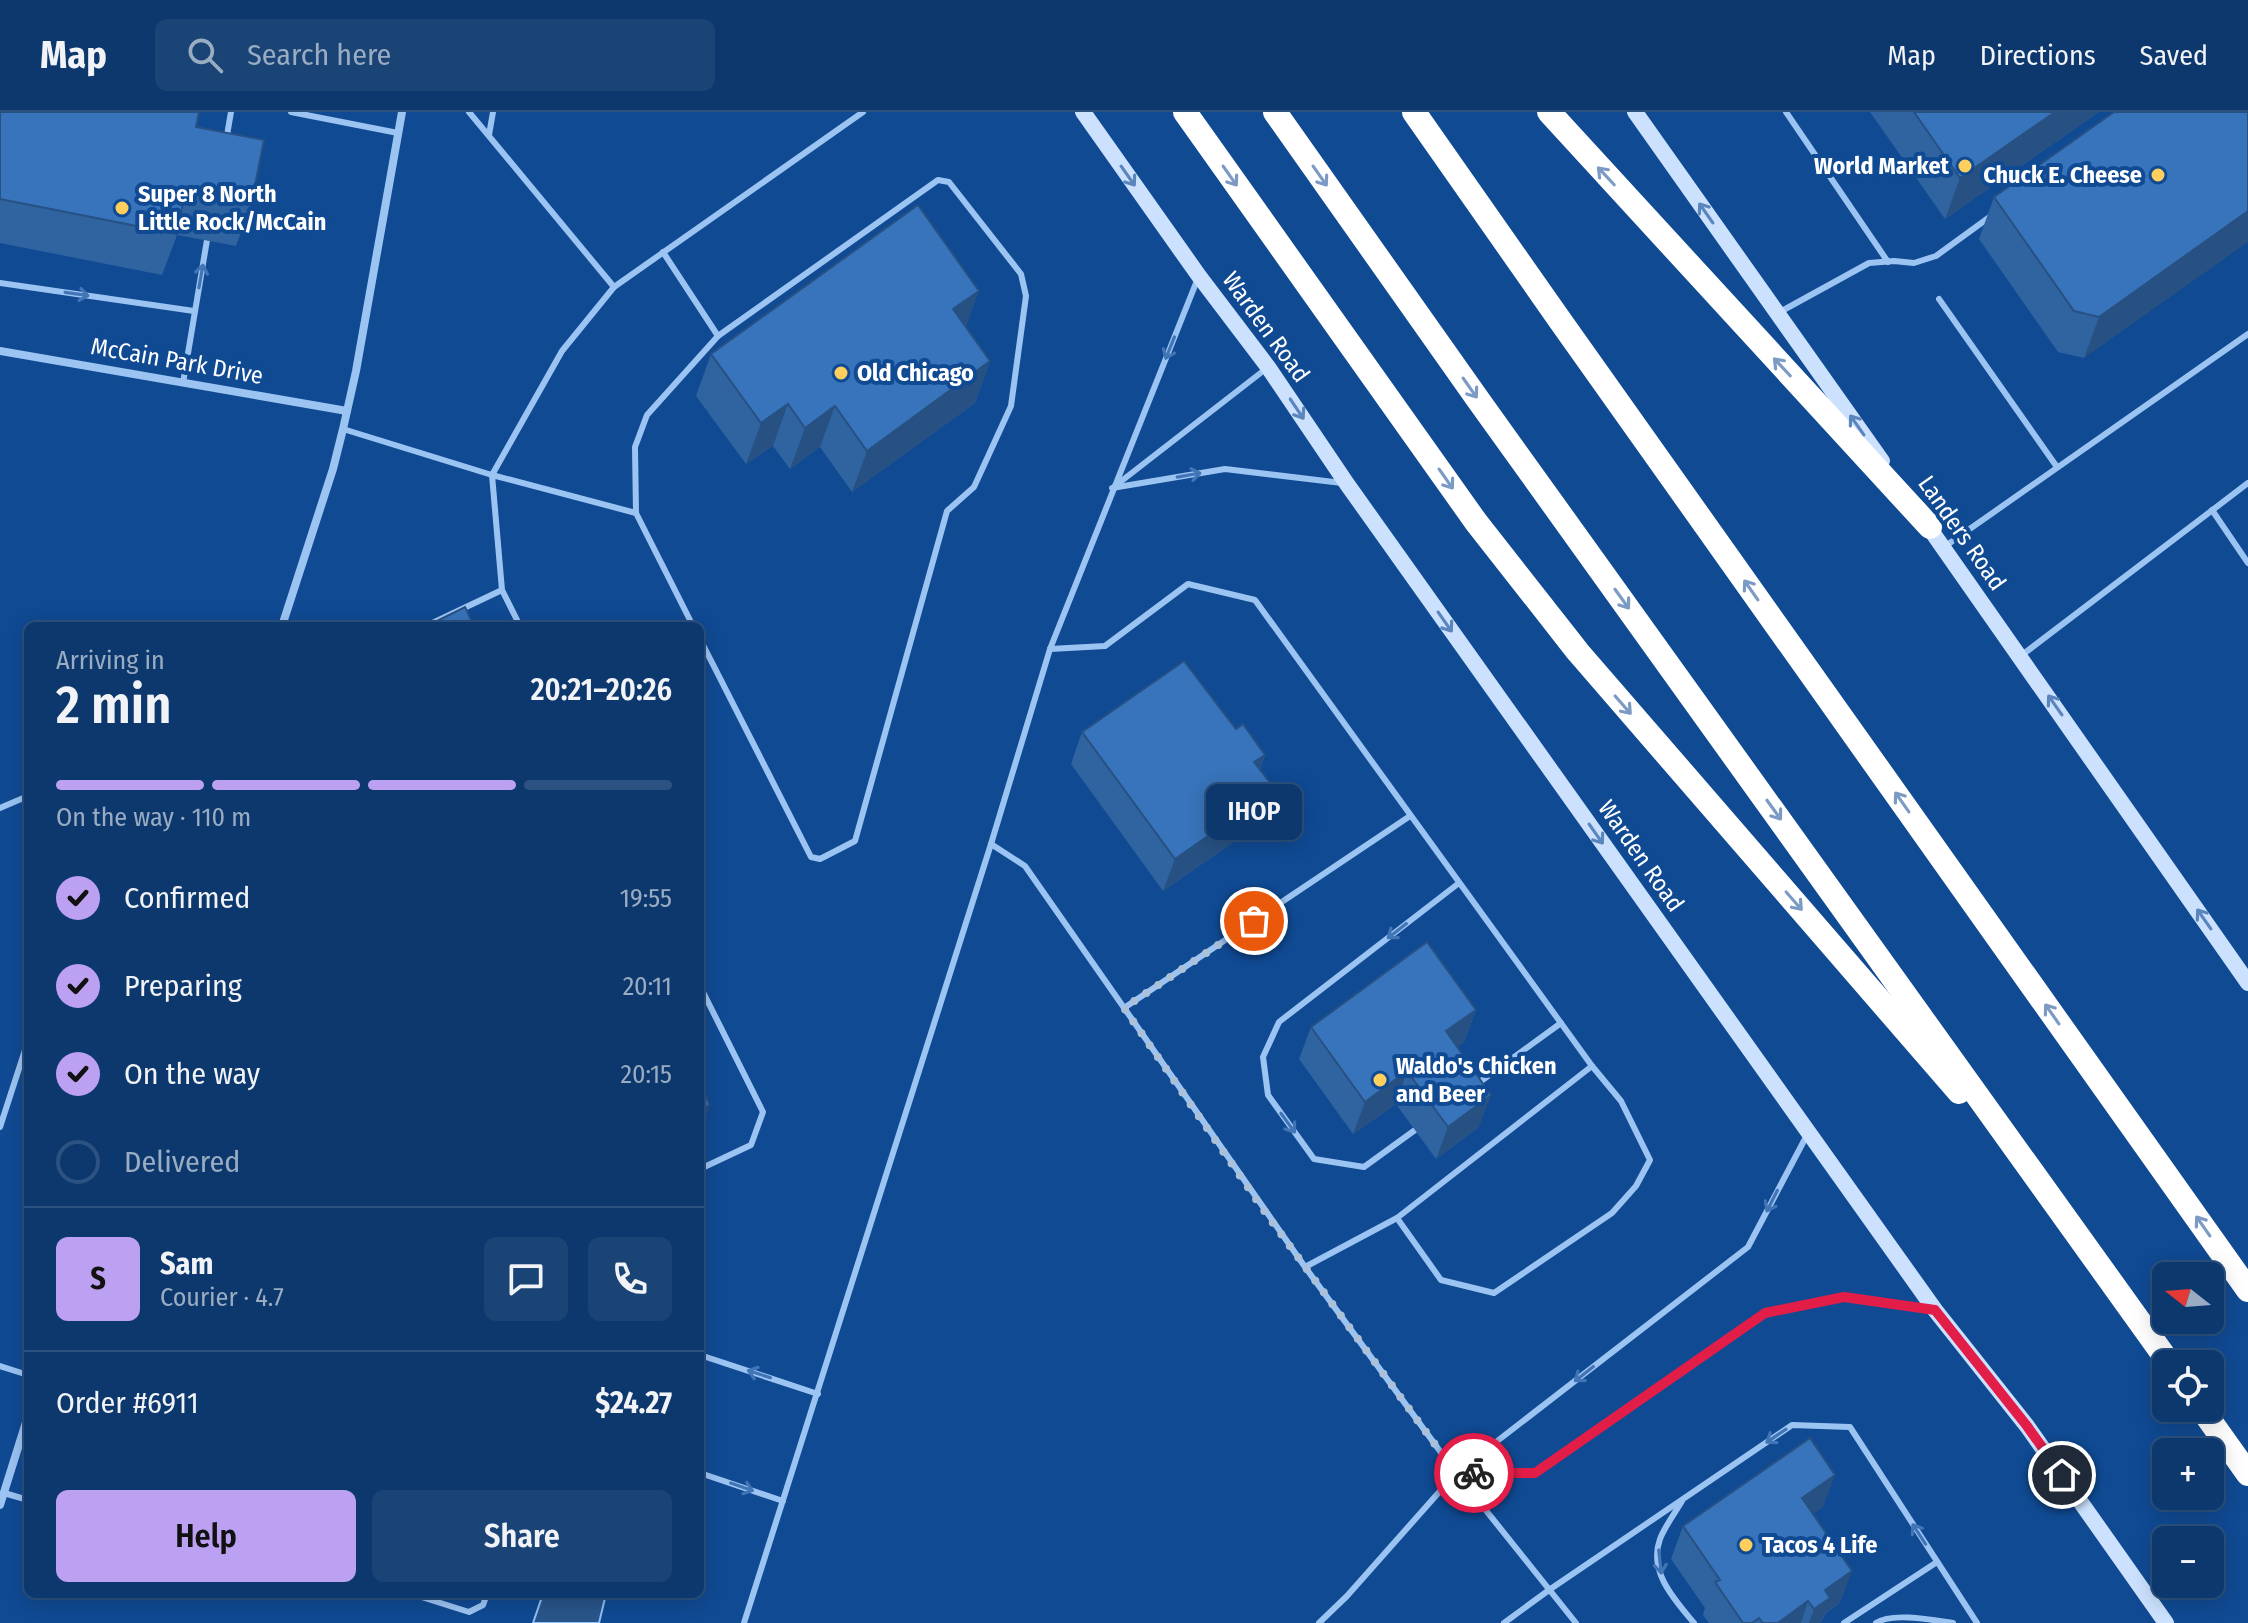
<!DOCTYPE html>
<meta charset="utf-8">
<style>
:root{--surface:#0c386e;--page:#1a4376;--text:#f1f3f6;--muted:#9aacc2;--line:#2c5281;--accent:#bca0f2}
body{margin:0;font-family:"Fira Sans Condensed",sans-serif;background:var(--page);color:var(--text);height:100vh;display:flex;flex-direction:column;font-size:30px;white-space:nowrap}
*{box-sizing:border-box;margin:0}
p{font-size:26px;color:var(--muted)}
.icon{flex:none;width:44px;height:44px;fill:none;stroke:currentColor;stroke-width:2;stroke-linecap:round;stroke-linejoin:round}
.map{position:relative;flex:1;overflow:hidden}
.side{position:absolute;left:24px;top:510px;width:680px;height:976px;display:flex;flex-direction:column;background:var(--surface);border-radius:12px;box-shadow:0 4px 20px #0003,0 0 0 2px var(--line)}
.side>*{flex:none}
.needle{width:52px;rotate:287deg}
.buttons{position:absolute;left:2152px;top:1150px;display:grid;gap:16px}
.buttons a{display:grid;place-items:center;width:72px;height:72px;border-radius:12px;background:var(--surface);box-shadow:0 4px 20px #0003,0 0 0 2px var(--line);font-size:40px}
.pin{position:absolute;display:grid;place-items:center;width:68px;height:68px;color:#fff;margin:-34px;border:4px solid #fff;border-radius:50%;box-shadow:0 2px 8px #0007}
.courier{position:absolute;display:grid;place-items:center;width:80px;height:80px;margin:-40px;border:6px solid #e11d48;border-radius:50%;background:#fff;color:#222;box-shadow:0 2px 10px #0007}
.bubble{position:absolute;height:56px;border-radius:12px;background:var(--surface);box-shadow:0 4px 20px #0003,0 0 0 2px var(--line);font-size:26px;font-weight:600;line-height:56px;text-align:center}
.head em{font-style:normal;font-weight:600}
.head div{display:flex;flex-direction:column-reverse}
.head{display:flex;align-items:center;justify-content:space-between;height:136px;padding:0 32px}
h1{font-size:52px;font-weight:600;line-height:60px}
.bar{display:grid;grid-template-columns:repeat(4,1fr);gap:12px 8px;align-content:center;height:96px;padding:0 32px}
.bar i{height:10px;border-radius:6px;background:var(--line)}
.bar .selected{background:var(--accent)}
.bar p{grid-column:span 4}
.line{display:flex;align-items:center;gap:20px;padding:0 32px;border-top:2px solid var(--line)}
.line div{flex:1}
.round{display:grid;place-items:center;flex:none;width:84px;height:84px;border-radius:12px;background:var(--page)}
ol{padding:0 32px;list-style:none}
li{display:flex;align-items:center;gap:24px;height:88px}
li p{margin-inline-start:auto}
li .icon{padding:8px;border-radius:50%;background:var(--accent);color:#111;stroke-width:4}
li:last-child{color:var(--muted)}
li i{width:44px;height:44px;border:4px solid var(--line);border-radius:50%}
.primary-button{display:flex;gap:16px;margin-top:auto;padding:16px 32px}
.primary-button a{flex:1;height:92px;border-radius:12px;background:var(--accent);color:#111;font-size:32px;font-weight:600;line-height:92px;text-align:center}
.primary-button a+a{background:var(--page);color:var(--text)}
header{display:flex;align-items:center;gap:48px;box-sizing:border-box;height:112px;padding:0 40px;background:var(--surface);border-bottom:2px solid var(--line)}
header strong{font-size:38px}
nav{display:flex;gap:44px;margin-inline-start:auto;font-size:28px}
.search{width:560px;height:72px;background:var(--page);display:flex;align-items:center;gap:20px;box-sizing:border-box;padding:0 28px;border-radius:12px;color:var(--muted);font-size:30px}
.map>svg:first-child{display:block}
.water{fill:#29558a;stroke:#8dc0f7;stroke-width:2}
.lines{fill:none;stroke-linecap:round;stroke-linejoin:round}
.lane{stroke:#9cc4f3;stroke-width:6}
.street{stroke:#9cc4f3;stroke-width:8}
.secondary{stroke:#cbe1fd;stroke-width:16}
.highway{stroke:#fff;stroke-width:24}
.wall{fill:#3064a1}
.shaded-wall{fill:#275183}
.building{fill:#3874bb;stroke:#275183;stroke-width:2}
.oneway{stroke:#5b86bd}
.oneway2{stroke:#7c9bc4}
.oneway3{stroke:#4175b5}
.done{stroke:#abc0d9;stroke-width:8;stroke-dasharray:0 14.4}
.route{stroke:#e11d48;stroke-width:10}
.poi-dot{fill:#ffcf5e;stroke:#104a93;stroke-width:3}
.labels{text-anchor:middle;stroke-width:8;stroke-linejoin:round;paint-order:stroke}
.poi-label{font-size:24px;font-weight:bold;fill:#fff;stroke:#104a93;text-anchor:start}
.street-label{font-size:24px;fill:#fff;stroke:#104a93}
</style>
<header>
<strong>Map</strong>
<div class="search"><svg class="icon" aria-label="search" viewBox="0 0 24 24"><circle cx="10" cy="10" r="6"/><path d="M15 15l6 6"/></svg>Search here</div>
<nav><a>Map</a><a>Directions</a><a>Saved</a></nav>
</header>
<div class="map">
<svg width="2248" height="1511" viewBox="0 0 2248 1511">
<rect width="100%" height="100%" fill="#104a93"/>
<polygon class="water" points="543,1482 606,1482 599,1511 533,1511"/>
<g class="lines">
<g class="lane">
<polyline points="291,0 398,21"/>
<polyline points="469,0 614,175"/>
<polyline points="1786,0 1888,150"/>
<polyline points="489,23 493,0"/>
<polyline points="226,29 231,0"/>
<polyline points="663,140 718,224"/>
<polyline points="0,171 194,199"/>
<polyline points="1939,187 2057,355"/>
<polyline points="1778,201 1869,151 1894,149 1914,151 1936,144 1991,104"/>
<polyline points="183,271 207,128"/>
<polyline points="343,317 492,363 562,239 614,175 863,0"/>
<polyline points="1115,374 1267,256"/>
<polyline points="1112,376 1225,357 1342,371"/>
<polyline points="2212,398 2248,451"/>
<polyline points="1944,435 2248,222"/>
<polyline points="426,514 502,478"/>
<polyline points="520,514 502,478 492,363 636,401"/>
<polyline points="693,514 636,401 635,335 647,303 718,224 938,68 949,70 1021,162 1026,184 1011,294 974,375 947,399 855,729 820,747 811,745 700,527"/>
<polyline points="1050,537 1105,534 1188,472 1255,488 1592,954 1621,989 1650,1048 1636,1074 1612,1101 1494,1181 1441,1168 1397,1106"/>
<polyline points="2022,543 2248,371"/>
<polyline points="0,696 28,684"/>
<polyline points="991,732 1025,754 1305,1155 1456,1361 1576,1511"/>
<polyline points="700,874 763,1000 751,1033 700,1057"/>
<polyline points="1124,896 1410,704"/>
<polyline points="1477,972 1561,911"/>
<polyline points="0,1015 28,929"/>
<polyline points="1415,1018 1364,1055 1314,1047 1268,983 1263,945 1279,910 1459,771"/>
<polyline points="1305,1155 1397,1106 1592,954"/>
<polyline points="700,1243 818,1282"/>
<polyline points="0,1254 28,1263"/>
<polyline points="700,1361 783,1389"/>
<polyline points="1456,1361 1535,1361 1765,1201 1844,1185 1932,1198"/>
<polyline points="4,1381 28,1388"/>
<path d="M1682 1389C1675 1401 1665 1414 1660 1427 1648 1460 1675 1488 1694 1511"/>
<polyline points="412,1482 469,1500 483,1493 487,1482"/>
<polyline points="744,1511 991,732 1050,537 1198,166"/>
<polyline points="1319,1511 1347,1484 1456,1361 1748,1135 1807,1023"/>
<polyline points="1504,1511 1549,1478 1792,1313 1850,1315 1977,1511"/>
<polyline points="1844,1511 1937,1450"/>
<path d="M1876 1511C1892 1500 1933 1508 1953 1511"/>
</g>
<g class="street">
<polyline points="0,239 347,299"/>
<polyline points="282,514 333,357 343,317 356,259 402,0"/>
<polyline points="0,1393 28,1304"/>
</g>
<g class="secondary">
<polyline points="1083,0 1199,164 1268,255 1347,372 1935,1198 2027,1314 2166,1511"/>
<polyline points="1635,0 1882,349"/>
<polyline points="1923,407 2248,871"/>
</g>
<g class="highway">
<polyline points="1185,0 1476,410 1578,540 1959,980"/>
<polyline points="1275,0 1479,289 2170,1252"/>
<polyline points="1414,0 1559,207 2248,1178"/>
<polyline points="1549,0 1930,415"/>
<polyline points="2201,1296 2248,1362"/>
</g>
</g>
<g class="wall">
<polygon points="0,0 196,15 251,93 236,134 177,123 162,163 0,131"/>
<polygon points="1870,0 2099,0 1945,107"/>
<polygon points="2248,0 2084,246 2058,240 1979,127 1994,85"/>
<polygon points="966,215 990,249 975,291 852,380 820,335 790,357 773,334 746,352 696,284 711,242"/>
<polygon points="1236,617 1265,643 1260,658 1263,710 1163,779 1071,652 1082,620"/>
<polygon points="1476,898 1464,930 1457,935 1479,1015 1436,1047 1396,992 1353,1022 1299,947 1311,915"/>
<polygon points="1823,1395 1813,1402 1840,1491 1825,1502 1821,1511 1709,1511 1703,1503 1705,1496 1671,1447 1683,1414"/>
</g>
<g class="shaded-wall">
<polygon points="2055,0 2099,0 1945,107 1960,66"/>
<polygon points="2248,99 2248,130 2084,246 2099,205"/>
<polygon points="979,179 964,221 953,197"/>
<polygon points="990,249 975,291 852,380 867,339"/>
<polygon points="788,292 773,334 746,352 761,311"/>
<polygon points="835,294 820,335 790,357 805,316"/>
<polygon points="1265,643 1253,676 1254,650"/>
<polygon points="1275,677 1263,710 1163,779 1175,747"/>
<polygon points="1476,898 1464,930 1434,952 1446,919"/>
<polygon points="1407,959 1396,992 1353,1022 1365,990"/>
<polygon points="1491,983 1479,1015 1436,1047 1448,1015"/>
<polygon points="710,993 700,1020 700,998"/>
<polygon points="1835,1363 1823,1395 1790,1418 1802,1386"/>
<polygon points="1852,1459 1840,1491 1824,1502 1821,1511 1809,1511 1814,1497 1825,1478"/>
<polygon points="1808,1489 1801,1511 1778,1511"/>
</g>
<g class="building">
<polygon points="0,0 199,0 196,15 264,28 251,93 185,80 177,122 0,87"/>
<polygon points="1914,0 2055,0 1960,66"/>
<polygon points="2114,0 2248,0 2248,99 2099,205 2074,199 1994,85"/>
<polygon points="918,93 979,179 953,197 990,249 867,339 835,294 805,316 788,292 761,311 711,242"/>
<polygon points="465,495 474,514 427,514"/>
<polygon points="1184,549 1236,617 1243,612 1265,643 1254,650 1275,677 1175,747 1082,620"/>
<polygon points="1427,830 1476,898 1446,919 1491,983 1448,1015 1407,959 1365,990 1311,915"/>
<polygon points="700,973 710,993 700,998"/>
<polygon points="1810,1326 1835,1363 1802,1386 1852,1459 1825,1478 1830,1486 1814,1497 1808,1489 1778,1511 1763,1511 1759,1506 1752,1511 1743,1511 1715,1470 1720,1468 1683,1414"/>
</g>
<defs><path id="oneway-shaft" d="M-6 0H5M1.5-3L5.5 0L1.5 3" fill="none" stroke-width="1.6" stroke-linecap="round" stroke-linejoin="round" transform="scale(2)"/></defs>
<g class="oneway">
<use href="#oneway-shaft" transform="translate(1128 64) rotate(55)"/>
<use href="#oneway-shaft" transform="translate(1706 101) rotate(-125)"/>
<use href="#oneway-shaft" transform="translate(1297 297) rotate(56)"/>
<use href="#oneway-shaft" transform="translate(1857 313) rotate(-125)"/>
<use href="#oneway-shaft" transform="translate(1445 510) rotate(55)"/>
<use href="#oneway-shaft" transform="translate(2055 593) rotate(-125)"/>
<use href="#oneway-shaft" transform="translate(1596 722) rotate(55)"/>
<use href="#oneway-shaft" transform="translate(2204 807) rotate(-125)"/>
</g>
<g class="oneway2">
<use href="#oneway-shaft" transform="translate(1230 64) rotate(55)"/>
<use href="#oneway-shaft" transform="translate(1320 64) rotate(55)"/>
<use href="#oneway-shaft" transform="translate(1606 64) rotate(-133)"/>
<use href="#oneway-shaft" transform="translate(1782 255) rotate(-133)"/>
<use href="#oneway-shaft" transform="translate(1470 276) rotate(55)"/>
<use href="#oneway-shaft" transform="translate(1446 367) rotate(55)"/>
<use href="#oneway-shaft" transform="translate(1751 478) rotate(-125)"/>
<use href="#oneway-shaft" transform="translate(1622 487) rotate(54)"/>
<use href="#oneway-shaft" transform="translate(1623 593) rotate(49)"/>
<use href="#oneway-shaft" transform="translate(1902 690) rotate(-125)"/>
<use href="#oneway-shaft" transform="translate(1774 698) rotate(54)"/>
<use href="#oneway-shaft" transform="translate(1794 789) rotate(49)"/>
<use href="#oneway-shaft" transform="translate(2052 902) rotate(-125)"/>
<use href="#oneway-shaft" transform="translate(2203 1114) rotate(-125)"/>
</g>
<g class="oneway3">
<use href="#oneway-shaft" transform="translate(201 164) rotate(-80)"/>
<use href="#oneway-shaft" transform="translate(77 182) rotate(8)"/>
<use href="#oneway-shaft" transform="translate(1170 236) rotate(112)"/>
<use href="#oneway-shaft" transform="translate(1189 363) rotate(-10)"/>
<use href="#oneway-shaft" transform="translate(1397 819) rotate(142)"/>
<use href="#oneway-shaft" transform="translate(1288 1011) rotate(54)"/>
<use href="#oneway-shaft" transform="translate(1772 1089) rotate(117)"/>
<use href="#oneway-shaft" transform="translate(759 1262) rotate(-162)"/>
<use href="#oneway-shaft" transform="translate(1584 1262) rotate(142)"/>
<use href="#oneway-shaft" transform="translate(1776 1324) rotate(146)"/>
<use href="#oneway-shaft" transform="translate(742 1375) rotate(19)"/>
<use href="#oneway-shaft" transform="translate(1919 1422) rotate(-123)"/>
<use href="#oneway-shaft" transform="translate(1660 1450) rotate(84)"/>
</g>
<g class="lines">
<polyline class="done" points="1254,809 1124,896 1265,1100 1456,1361 1474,1361"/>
<polyline class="route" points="1474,1361 1535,1361 1765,1201 1844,1185 1935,1198 2027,1314 2062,1363"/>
</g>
<g class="poi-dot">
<circle cx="1965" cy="54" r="8"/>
<circle cx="2158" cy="63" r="8"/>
<circle cx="122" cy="96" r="8"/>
<circle cx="841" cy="261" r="8"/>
<circle cx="1380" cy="968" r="8"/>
<circle cx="1746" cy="1433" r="8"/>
</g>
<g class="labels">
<g class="poi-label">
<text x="1949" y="62" text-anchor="end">World Market</text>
<text x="2142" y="71" text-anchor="end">Chuck E. Cheese</text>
<text x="138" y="90">Super 8 North<tspan x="138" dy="28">Little Rock/McCain</tspan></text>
<text x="857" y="269">Old Chicago</text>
<text x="1396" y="962">Waldo's Chicken<tspan x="1396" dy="28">and Beer</tspan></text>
<text x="1762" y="1441">Tacos 4 Life</text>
</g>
<g class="street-label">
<text transform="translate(1266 215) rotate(54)" y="8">Warden Road</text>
<text transform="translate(177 249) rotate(10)" y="8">McCain Park Drive</text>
<text transform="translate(1962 421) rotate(55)" y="8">Landers Road</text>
<text transform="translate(1641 744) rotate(55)" y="8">Warden Road</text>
</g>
</g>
</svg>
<div class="buttons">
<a><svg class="needle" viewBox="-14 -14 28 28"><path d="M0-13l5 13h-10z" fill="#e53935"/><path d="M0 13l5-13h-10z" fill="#9aacc2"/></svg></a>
<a><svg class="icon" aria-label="locate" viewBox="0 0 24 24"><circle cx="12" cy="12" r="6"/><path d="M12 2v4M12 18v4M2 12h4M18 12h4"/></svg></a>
<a>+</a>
<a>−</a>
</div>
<div class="pin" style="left:1254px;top:809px;background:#ea580c"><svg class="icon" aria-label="bag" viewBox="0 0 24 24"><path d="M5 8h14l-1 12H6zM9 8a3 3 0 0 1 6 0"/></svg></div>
<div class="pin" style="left:2062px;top:1363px;background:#1f2937"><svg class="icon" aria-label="home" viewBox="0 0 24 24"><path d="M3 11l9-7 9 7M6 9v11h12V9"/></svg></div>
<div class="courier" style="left:1474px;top:1361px"><svg class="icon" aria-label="bike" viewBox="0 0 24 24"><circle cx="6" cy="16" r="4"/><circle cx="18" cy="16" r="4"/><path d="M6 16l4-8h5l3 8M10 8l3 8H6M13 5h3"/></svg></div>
<div class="bubble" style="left:1206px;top:672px;width:96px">IHOP</div>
<section class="side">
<div class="head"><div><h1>2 min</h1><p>Arriving in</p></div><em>20:21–20:26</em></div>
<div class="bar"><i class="selected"></i><i class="selected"></i><i class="selected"></i><i></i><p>On the way · 110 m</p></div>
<ol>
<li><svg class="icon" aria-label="check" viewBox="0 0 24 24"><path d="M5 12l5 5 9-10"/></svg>Confirmed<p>19:55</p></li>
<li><svg class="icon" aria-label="check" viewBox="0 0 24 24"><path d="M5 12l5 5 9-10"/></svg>Preparing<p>20:11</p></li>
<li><svg class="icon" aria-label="check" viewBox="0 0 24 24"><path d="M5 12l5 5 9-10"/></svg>On the way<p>20:15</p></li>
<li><i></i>Delivered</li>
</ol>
<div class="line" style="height:144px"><b class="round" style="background:var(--accent);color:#111">S</b><div><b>Sam</b><p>Courier · 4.7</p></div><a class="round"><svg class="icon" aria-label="chat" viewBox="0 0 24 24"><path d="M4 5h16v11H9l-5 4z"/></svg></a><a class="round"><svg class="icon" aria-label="phone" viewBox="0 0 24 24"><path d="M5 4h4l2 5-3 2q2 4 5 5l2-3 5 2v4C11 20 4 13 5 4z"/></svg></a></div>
<div class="line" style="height:104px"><div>Order #6911</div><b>$24.27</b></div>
<div class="primary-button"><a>Help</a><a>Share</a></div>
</section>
</div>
